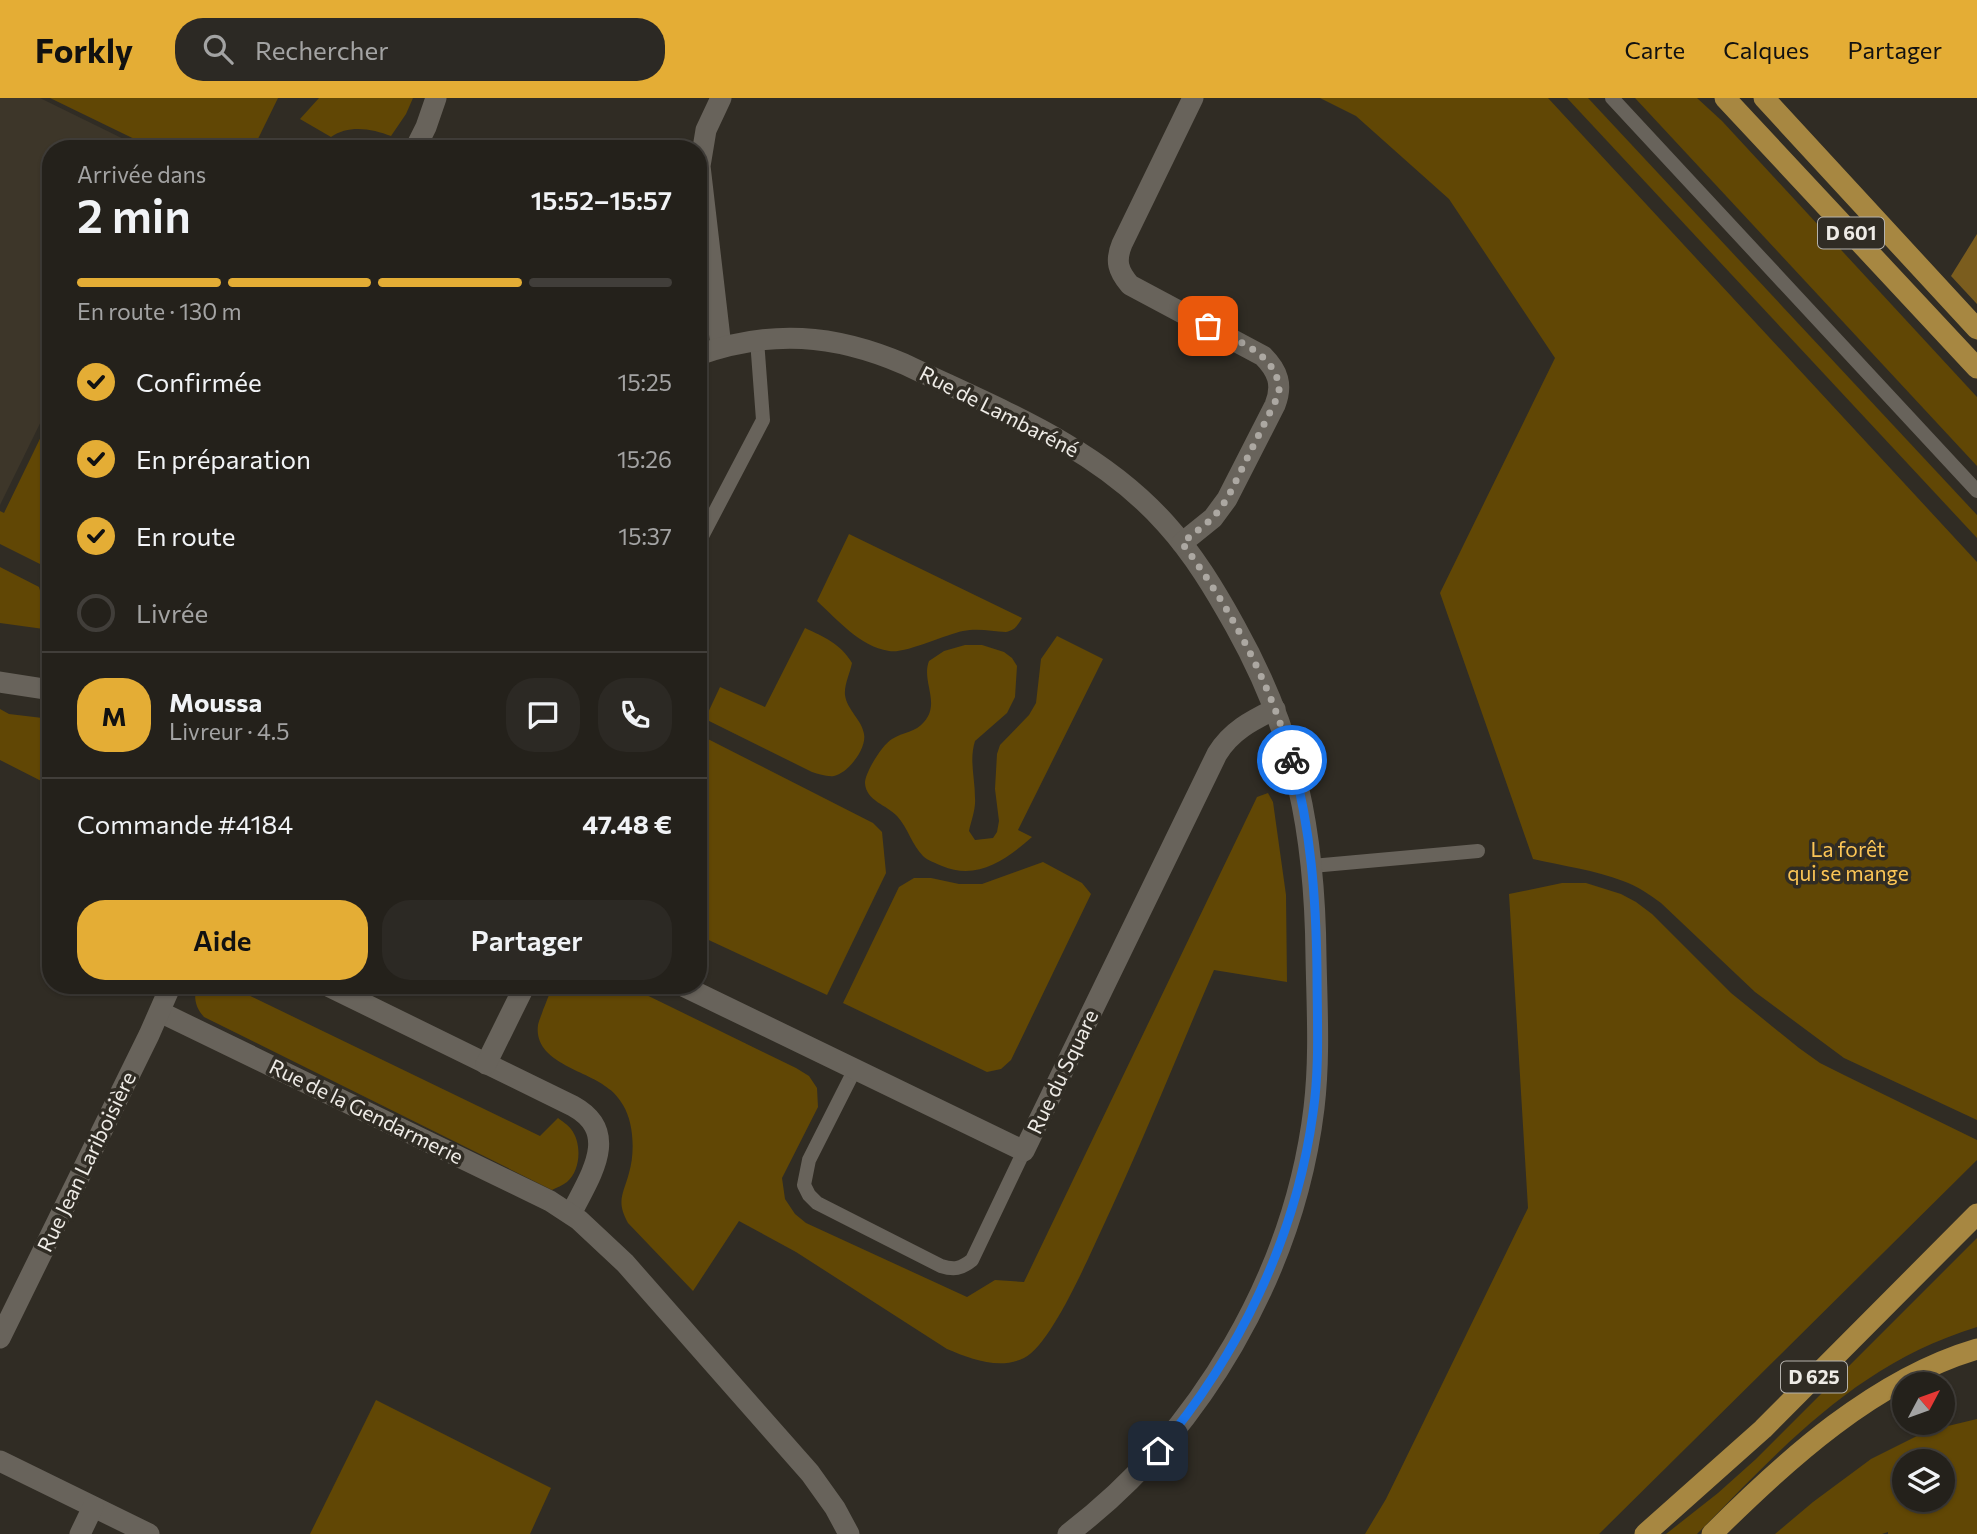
<!DOCTYPE html>
<html lang="fr">
<meta charset="utf-8">
<style>
:root{--surface:#24211b;--page:#2c2924;--text:#f1f3f6;--muted:#a3a3a3;--line:#413e3a;--accent:#e4ad35}
body{margin:0;font-family:Commissioner,sans-serif;background:var(--page);color:var(--text);height:100vh;display:flex;flex-direction:column;font-size:26px;white-space:nowrap}
*{box-sizing:border-box;margin:0}
p{font-size:23px;color:var(--muted)}
.icon{flex:none;width:38px;height:38px;fill:none;stroke:currentColor;stroke-width:2;stroke-linecap:round;stroke-linejoin:round}
.map{position:relative;flex:1;overflow:hidden}
.drawer{position:absolute;left:42px;top:42px;width:665px;height:854px;display:flex;flex-direction:column;background:var(--surface);border-radius:28px;box-shadow:0 2px 5px #0004,0 0 0 2px var(--line)}
.drawer>*{flex:none}
.needle{width:46px;rotate:49deg}
.buttons{position:absolute;left:1892px;top:1274px;display:grid;gap:14px}
.buttons a{display:grid;place-items:center;width:63px;height:63px;border-radius:50%;background:var(--surface);box-shadow:0 2px 5px #0004,0 0 0 2px var(--line);font-size:35px}
.pin{position:absolute;display:grid;place-items:center;width:60px;height:60px;color:#fff;margin:-30px;border-radius:14px;box-shadow:0 4px 10px #0006}
.courier{position:absolute;display:grid;place-items:center;width:70px;height:70px;margin:-35px;border:5px solid #1a73e8;border-radius:50%;background:#fff;color:#222;box-shadow:0 2px 9px #0007}
.headline em{font-style:normal;font-weight:600}
.headline div{display:flex;flex-direction:column-reverse}
.headline{display:flex;align-items:center;justify-content:space-between;height:119px;padding:0 35px}
h1{font-size:46px;font-weight:600;line-height:52px}
.bar{display:grid;grid-template-columns:repeat(4,1fr);gap:10px 7px;align-content:center;height:84px;padding:0 35px}
.bar i{height:9px;border-radius:5px;background:var(--line)}
.bar .current{background:var(--accent)}
.bar p{grid-column:span 4}
.line{display:flex;align-items:center;gap:18px;padding:0 35px;border-top:2px solid var(--line)}
.line div{flex:1}
.round{display:grid;place-items:center;flex:none;width:74px;height:74px;border-radius:28px;background:var(--page)}
ol{padding:0 35px;list-style:none}
li{display:flex;align-items:center;gap:21px;height:77px}
li p{margin-inline-start:auto}
li .icon{padding:7px;border-radius:50%;background:var(--accent);color:#111;stroke-width:4}
li:last-child{color:var(--muted)}
li i{width:38px;height:38px;border:4px solid var(--line);border-radius:50%}
.primary-button{display:flex;gap:14px;margin-top:auto;padding:14px 35px}
.primary-button a{flex:1;height:80px;border-radius:28px;background:var(--accent);color:#111;font-size:28px;font-weight:600;line-height:80px;text-align:center}
.primary-button a+a{background:var(--page);color:var(--text)}
header{display:flex;align-items:center;gap:42px;box-sizing:border-box;height:98px;padding:0 35px;background:var(--accent);color:#111}
header strong{font-size:33px}
nav{display:flex;gap:38px;margin-inline-start:auto;font-size:24px}
.search{width:490px;height:63px;background:var(--page);display:flex;align-items:center;gap:18px;box-sizing:border-box;padding:0 24px;border-radius:28px;color:var(--muted);font-size:26px}
.map>svg:first-child{display:block}
.built{fill:#3d3629}
.green{fill:#614705;fill-rule:evenodd}
.forest{fill:#7b5d1e}
.lines{fill:none;stroke-linecap:round;stroke-linejoin:round}
.lane{stroke:#68635b;stroke-width:14}
.street{stroke:#68635b;stroke-width:21}
.primary{stroke:#a78741;stroke-width:21}
.done{stroke:#aca8a2;stroke-width:7;stroke-dasharray:0 12.6}
.route{stroke:#1a73e8;stroke-width:9}
.labels{text-anchor:middle;stroke-width:7;stroke-linejoin:round;paint-order:stroke}
.shield{fill:#302c24;stroke:#b5b2ac;stroke-width:2}
.shield-label{font-size:19px;font-weight:bold;fill:#eeebe6}
.street-label{font-size:21px;fill:#eeebe6;stroke:#302c24}
.park-label{font-size:21px;fill:#fbc556;stroke:#302c24}
</style>
<header>
<strong>Forkly</strong>
<div class="search"><svg class="icon" aria-label="search" viewBox="0 0 24 24"><circle cx="10" cy="10" r="6"/><path d="M15 15l6 6"/></svg>Rechercher</div>
<nav><a>Carte</a><a>Calques</a><a>Partager</a></nav>
</header>
<div class="map">
<svg width="1977" height="1436" viewBox="0 0 1977 1436">
<rect width="100%" height="100%" fill="#302c24"/>
<polygon class="built" points="0,0 40,0 144,51 51,51 51,303 0,407"/>
<g class="green">
<polygon points="50,0 278,0 253,51 155,51"/>
<path d="M319 0H413L406 16 391 38C373 31 349 26 331 39L300 21Z"/>
<path d="M1320 0H1548L1977 464V1022L1844 960 1755 894 1661 805C1649 796 1637 788 1623 783 1595 772 1563 768 1533 761L1440 495 1555 260 1449 101 1356 18Z"/>
<polygon points="1567,0 1588,0 1977,417 1977,440"/>
<polygon points="1635,0 1697,0 1722,23 1977,299 1977,368"/>
<polygon points="51,318 51,465 44,468 0,446 0,413 4,415"/>
<path d="M849 436 1022 520C1018 527 1015 532 1006 534 992 533 977 530 963 533 944 537 905 556 889 553 859 548 838 522 817 503Z"/>
<polygon points="0,469 39,489 51,532 0,525"/>
<path d="M805 530C824 539 841 546 852 565 850 575 844 587 845 597 847 612 862 622 864 636 867 651 848 675 834 678 827 679 819 676 812 674L705 621 720 589 765 609Z"/>
<path d="M1057 538 1103 561 1018 732 1032 739C1006 762 977 783 942 768 936 765 928 763 923 758 912 747 908 730 897 718 887 707 866 703 865 685 865 674 883 646 892 641 903 634 916 634 924 624 941 605 921 583 929 563L944 553 965 547H982L1004 554 1012 560 1017 568 1015 599 1007 615 975 643C969 662 975 680 975 700 976 711 971 723 969 733L975 742 993 740 997 734 999 723 995 691 997 656 1000 647 1029 617 1036 605 1041 561Z"/>
<polygon points="0,611 9,616 51,621 51,688 0,662"/>
<polygon points="702,638 873,725 882,734 886,775 827,897 698,837 698,645"/>
<path d="M1268 695 1273 704 1286 797 1287 884 1214 872C1176 960 1141 1048 1100 1135 1087 1163 1050 1248 1024 1260 999 1272 971 1261 947 1251L796 1154 739 1123 693 1193 628 1125C616 1103 623 1097 629 1075 635 1055 634 1025 623 1007 620 1002 614 994 609 991 587 972 533 965 538 927 539 922 542 916 543 912 547 903 549 895 554 887H626L796 970 809 978 817 990 818 1009 782 1080 785 1101 795 1116 806 1125 967 1199 995 1182 1024 1184 1257 699Z"/>
<polygon points="1043,764 1082,785 1091,796 1011,962 1001,971 987,974 843,905 899,789 914,780 931,780 959,786 982,786"/>
<polygon points="1562,785 1586,785 1621,796 1636,804 1652,816 1731,895 1799,950 1820,965 1844,977 1977,1042 1977,1062 1599,1436 1365,1436 1386,1401 1528,1110 1509,796"/>
<path d="M196 887H241L240 893 540 1038 558 1020C562 1023 568 1027 571 1031 582 1045 581 1072 567 1084 563 1087 556 1090 552 1092L204 919C195 909 194 901 196 887Z"/>
<path d="M1977 1140V1229C1856 1266 1783 1349 1697 1436H1666L1718 1395 1756 1361Z"/>
<polygon points="376,1302 551,1390 530,1436 310,1436"/>
<path d="M1977 1321V1436H1888V1434L1882 1436H1775L1813 1404 1871 1361 1927 1333ZM1904 1363H1942V1402H1904Z"/>
</g>
<polygon class="forest" points="1977,136 1977,206 1951,178"/>
<g class="lines">
<g class="lane">
<polyline points="1612,0 1977,393"/>
<polyline points="698,446 763,322 757,242"/>
<polyline points="1312,768 1478,753"/>
<path d="M855 971 809 1062 804 1087 809 1097 817 1105 941 1168C954 1172 961 1171 972 1162L1024 1053"/>
</g>
<g class="street">
<polyline points="415,51 426,29 436,0"/>
<polyline points="721,249 700,68 706,32 721,0"/>
<path d="M698 257C771 231 834 236 904 266 996 310 1097 348 1166 426 1194 457 1215 492 1235 528 1296 637 1315 735 1316 859 1317 910 1320 960 1314 1010 1294 1175 1200 1336 1068 1436"/>
<path d="M1182 445 1213 420 1227 401 1275 307C1283 287 1278 273 1263 258L1130 187C1118 173 1115 163 1122 146L1193 0"/>
<polyline points="0,584 51,592"/>
<path d="M326 887 573 1008C622 1035 589 1079 571 1116"/>
<path d="M681 887 1024 1053 1217 656C1231 633 1251 623 1275 611"/>
<polyline points="160,914 550,1103 579,1122 625,1165 810,1375 835,1410 849,1436"/>
<polyline points="486,966 525,887"/>
<polyline points="0,1240 149,937 171,887"/>
<polyline points="0,1363 149,1436"/>
<polyline points="80,1436 93,1409"/>
</g>
<g class="primary">
<polyline points="1725,0 1977,270"/>
<polyline points="1764,0 1977,231"/>
<polyline points="1645,1436 1763,1331 1977,1116"/>
<path d="M1712 1436C1786 1362 1875 1281 1977 1251"/>
</g>
</g>
<g class="lines">
<path class="done" d="M1208 228C1237 243 1281 257 1279 296L1227 401 1213 420 1182 445C1231 510 1270 585 1292 662"/>
<path class="route" d="M1158 1353C1239 1257 1296 1140 1313 1015 1320 968 1317 920 1317 872 1316 801 1311 731 1292 662"/>
</g>
<g class="labels">
<g class="shield">
<rect x="1818" y="119.5" width="66" height="31" rx="5"/>
<rect x="1781" y="1263.5" width="66" height="31" rx="5"/>
</g>
<g class="shield-label">
<text x="1851" y="142">D 601</text>
<text x="1814" y="1286">D 625</text>
</g>
<g class="street-label">
<text transform="translate(999 314) rotate(27)" y="7">Rue de Lambaréné</text>
<text transform="translate(1063 974) rotate(-64)" y="7">Rue du Square</text>
<text transform="translate(366 1014) rotate(26)" y="7">Rue de la Gendarmerie</text>
<text transform="translate(87 1064) rotate(-64)" y="7">Rue Jean Lariboisière</text>
</g>
<g class="park-label">
<text x="1848" y="759">La forêt<tspan x="1848" dy="24">qui se mange</tspan></text>
</g>
</g>
</svg>
<div class="buttons">
<a><svg class="needle" viewBox="-14 -14 28 28"><path d="M0-13l5 13h-10z" fill="#e53935"/><path d="M0 13l5-13h-10z" fill="#a3a3a3"/></svg></a>
<a><svg class="icon" aria-label="layers" viewBox="0 0 24 24"><path d="M12 4l9 5-9 5-9-5zM3 14l9 5 9-5"/></svg></a>
</div>
<div class="pin" style="left:1208px;top:228px;background:#ea580c"><svg class="icon" aria-label="bag" viewBox="0 0 24 24"><path d="M5 8h14l-1 12H6zM9 8a3 3 0 0 1 6 0"/></svg></div>
<div class="pin" style="left:1158px;top:1353px;background:#1f2937"><svg class="icon" aria-label="home" viewBox="0 0 24 24"><path d="M3 11l9-7 9 7M6 9v11h12V9"/></svg></div>
<div class="courier" style="left:1292px;top:662px"><svg class="icon" aria-label="bike" viewBox="0 0 24 24"><circle cx="6" cy="16" r="4"/><circle cx="18" cy="16" r="4"/><path d="M6 16l4-8h5l3 8M10 8l3 8H6M13 5h3"/></svg></div>
<section class="drawer">
<div class="headline"><div><h1>2 min</h1><p>Arrivée dans</p></div><em>15:52–15:57</em></div>
<div class="bar"><i class="current"></i><i class="current"></i><i class="current"></i><i></i><p>En route · 130 m</p></div>
<ol>
<li><svg class="icon" aria-label="check" viewBox="0 0 24 24"><path d="M5 12l5 5 9-10"/></svg>Confirmée<p>15:25</p></li>
<li><svg class="icon" aria-label="check" viewBox="0 0 24 24"><path d="M5 12l5 5 9-10"/></svg>En préparation<p>15:26</p></li>
<li><svg class="icon" aria-label="check" viewBox="0 0 24 24"><path d="M5 12l5 5 9-10"/></svg>En route<p>15:37</p></li>
<li><i></i>Livrée</li>
</ol>
<div class="line" style="height:126px"><b class="round" style="background:var(--accent);color:#111">M</b><div><b>Moussa</b><p>Livreur · 4.5</p></div><a class="round"><svg class="icon" aria-label="chat" viewBox="0 0 24 24"><path d="M4 5h16v11H9l-5 4z"/></svg></a><a class="round"><svg class="icon" aria-label="phone" viewBox="0 0 24 24"><path d="M5 4h4l2 5-3 2q2 4 5 5l2-3 5 2v4C11 20 4 13 5 4z"/></svg></a></div>
<div class="line" style="height:91px"><div>Commande #4184</div><b>47.48 €</b></div>
<div class="primary-button"><a>Aide</a><a>Partager</a></div>
</section>
</div>
